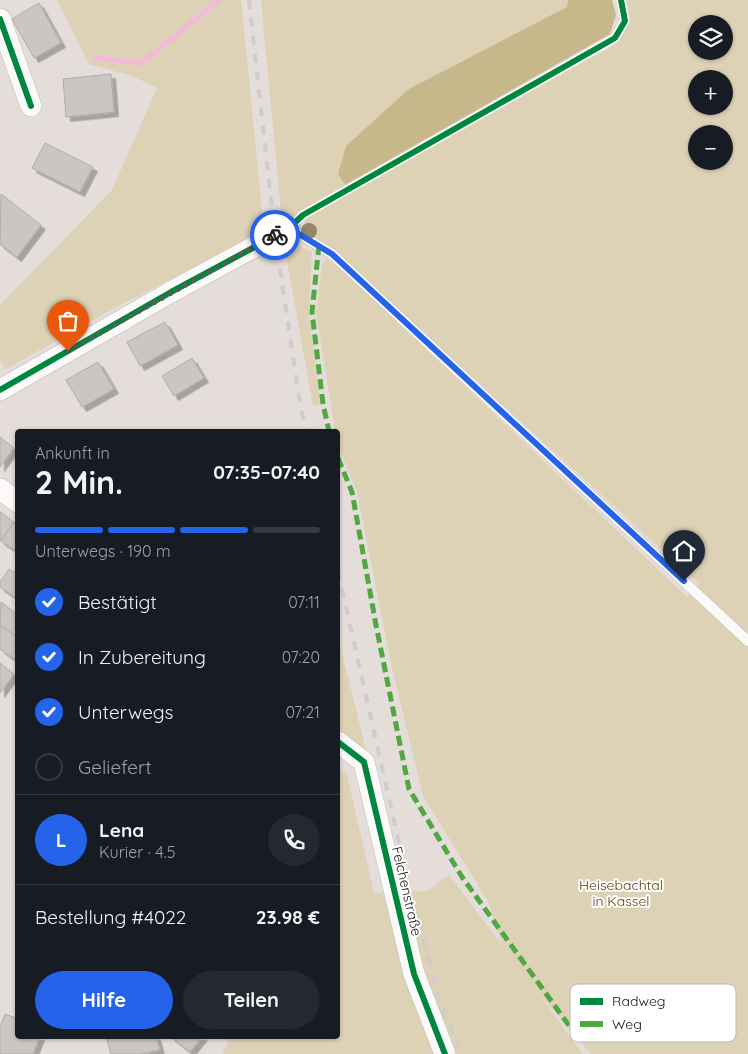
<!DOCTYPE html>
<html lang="de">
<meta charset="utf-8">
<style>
:root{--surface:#171b24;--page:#242831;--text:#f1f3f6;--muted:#9ea1a6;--line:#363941;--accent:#2563eb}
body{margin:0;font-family:Quicksand,sans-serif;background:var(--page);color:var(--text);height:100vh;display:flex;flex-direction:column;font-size:19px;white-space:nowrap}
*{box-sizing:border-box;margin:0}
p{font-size:16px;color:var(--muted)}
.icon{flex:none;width:28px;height:28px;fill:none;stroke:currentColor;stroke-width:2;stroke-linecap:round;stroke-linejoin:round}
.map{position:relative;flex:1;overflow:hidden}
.panel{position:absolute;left:15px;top:429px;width:325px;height:610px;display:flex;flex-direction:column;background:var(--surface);border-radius:5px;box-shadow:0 1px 4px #0004}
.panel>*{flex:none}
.buttons{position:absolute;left:688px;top:15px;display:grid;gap:10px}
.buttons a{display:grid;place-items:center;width:45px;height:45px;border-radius:50%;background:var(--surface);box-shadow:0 1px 4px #0004;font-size:25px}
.pin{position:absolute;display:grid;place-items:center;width:42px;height:42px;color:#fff;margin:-51px -21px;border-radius:50% 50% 50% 0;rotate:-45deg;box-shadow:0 0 5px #0007}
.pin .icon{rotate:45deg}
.courier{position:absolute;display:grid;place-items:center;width:50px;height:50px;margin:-25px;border:4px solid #2563eb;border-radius:50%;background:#fff;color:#222;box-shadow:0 1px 6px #0007}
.head em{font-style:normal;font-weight:700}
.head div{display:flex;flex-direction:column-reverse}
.head{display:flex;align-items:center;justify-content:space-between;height:85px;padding:0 20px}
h1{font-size:32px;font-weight:700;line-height:38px}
.bar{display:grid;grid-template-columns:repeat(4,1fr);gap:8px 5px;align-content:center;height:60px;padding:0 20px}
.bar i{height:6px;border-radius:4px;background:var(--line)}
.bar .active{background:var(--accent)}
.bar p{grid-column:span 4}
.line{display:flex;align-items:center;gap:12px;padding:0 20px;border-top:1px solid var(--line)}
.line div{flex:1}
.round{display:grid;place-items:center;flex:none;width:52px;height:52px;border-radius:26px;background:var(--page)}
ol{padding:0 20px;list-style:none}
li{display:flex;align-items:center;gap:15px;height:55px}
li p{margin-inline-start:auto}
li .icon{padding:5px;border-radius:50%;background:var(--accent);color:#fff;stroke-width:4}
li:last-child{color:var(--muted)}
li i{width:28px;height:28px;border:2px solid var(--line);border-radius:50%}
.primary-button{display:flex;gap:10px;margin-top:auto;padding:10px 20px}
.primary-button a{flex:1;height:58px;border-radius:30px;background:var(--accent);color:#fff;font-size:20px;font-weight:700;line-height:58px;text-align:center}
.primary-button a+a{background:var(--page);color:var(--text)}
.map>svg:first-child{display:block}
.green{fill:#ddd2b6;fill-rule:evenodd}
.forest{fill:#c7b88c}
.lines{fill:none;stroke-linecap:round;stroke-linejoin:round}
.stream{stroke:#f1bbd7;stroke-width:5.5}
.building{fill:#cbc5c4;stroke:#b1acab;filter:url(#shadow)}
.lane-casing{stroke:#bfbab8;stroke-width:11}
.street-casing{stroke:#bfbab8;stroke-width:22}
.lane{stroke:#fbfaf9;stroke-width:10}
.street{stroke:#fbfaf9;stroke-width:21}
.rail{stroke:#cfcdcc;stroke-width:4;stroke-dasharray:9 9;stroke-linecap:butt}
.quiet{stroke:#51a842;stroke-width:5;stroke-dasharray:10 5;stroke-linecap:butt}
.cycleway-casing{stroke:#fff;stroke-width:9}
.cycleway{stroke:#00873e;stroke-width:6}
.tree{fill:#948864}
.done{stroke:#5e5957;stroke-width:5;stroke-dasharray:0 9}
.route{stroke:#2563eb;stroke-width:6}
.labels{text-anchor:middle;stroke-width:4;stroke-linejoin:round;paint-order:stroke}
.park-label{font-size:14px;fill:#534303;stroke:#fff}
.street-label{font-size:14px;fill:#161210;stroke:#fff}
.key{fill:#fff;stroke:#b9b8b7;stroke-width:1}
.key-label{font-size:14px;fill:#161210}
</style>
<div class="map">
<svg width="748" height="1054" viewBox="0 0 748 1054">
<defs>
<filter id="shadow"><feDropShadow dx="4.5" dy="4.5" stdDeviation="0" flood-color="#0004"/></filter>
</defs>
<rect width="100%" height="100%" fill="#e4ddda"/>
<g class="green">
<polygon points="57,0 241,0 264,231 122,304 6,369 0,360 0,305 112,190 157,88 132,76 89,64"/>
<polygon points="261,0 568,0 567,7 338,174 345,185 282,223"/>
<path d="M627 0H748V1054H591L536 990 583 1054H223L230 1036H338V767L347 775 374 893 427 891 449 875 502 945 489 903 423 796 392 668 357 492 339 447 338 431H335L316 312 322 264 327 259 337 265 687 597 699 584 335 251 303 228 307 217 611 47 630 23ZM696 24H724V51H696ZM696 79H724V106H696ZM696 134H724V161H696Z"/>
<polygon points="292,242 312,252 309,313 320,404 313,406 284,244"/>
<polygon points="338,637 367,754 338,731"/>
</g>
<polygon class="forest" points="568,0 612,0 616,15 610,34 345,185 338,174 346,146 409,89 567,7"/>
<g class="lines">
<polyline class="stream" points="96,58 141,63 219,0"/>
</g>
<g class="building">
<polygon points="39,3 61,43 34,58 12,19"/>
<polygon points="111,74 114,112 66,117 63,79"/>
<polygon points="45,143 93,167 80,192 32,168"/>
<polygon points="1,194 41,225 17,257 0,244"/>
<polygon points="165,322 178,345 140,366 127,342"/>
<polygon points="192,358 204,378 174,396 162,376"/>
<polygon points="98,362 114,389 82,407 66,380"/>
<polygon points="0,437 14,448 0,467"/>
<polygon points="0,512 14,522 1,541 0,540"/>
<polygon points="14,522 18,524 18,552 1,541"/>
<polygon points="9,569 18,575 18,599 0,587 0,582"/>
<polygon points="1,602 18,615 17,638 0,625"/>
<polygon points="0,625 18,638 18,654 14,659 0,649"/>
<polygon points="0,663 14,674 0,693"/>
<polygon points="5,1014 18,1019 18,1036 40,1036 33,1054 0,1054 0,1027"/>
<polygon points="106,1036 156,1036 160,1050 142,1054 111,1054"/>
<polygon points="170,1036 203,1036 190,1052"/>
</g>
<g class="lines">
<g class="lane-casing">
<polyline id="lane" points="289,228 332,254 748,641"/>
</g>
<g class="street-casing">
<g id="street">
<polyline points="0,19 31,106"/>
<polyline points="0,390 171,292 289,228"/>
<polyline points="0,489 18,502"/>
<polyline points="338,742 364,762 414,974 445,1054"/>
</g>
</g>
<use href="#lane" class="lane"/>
<use href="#street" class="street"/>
<g class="rail">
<polyline points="249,0 275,236 300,403 306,431"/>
<polyline points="338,571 410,892 444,1014 463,1054"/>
</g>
<g class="quiet">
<polyline points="319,245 312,312 323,404 329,431"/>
<polyline points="338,458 352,492 376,625 409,789 462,877 578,1038"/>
</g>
<g class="cycleway-casing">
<g id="cycleway">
<polyline points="0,19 31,106"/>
<polyline points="0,390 171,292 275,236 289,228 303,215 615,38 625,21 621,0"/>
<polyline points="338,742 364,762 414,974 445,1054"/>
</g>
</g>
<use href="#cycleway" class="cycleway"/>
</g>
<circle class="tree" cx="309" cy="231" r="8"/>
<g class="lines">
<polyline class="done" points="68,351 275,235"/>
<polyline class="route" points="275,235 289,228 332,254 684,581"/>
</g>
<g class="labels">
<g class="park-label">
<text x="621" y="890">Heisebachtal<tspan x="621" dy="16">in Kassel</tspan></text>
</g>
<g class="street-label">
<text transform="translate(407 891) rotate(77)" y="5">Felchenstraße</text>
</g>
</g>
<rect x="570" y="984" width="166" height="58" rx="8" class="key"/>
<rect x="580" y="998" width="23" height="7" fill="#00873e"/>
<rect x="580" y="1021" width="23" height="6" fill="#51a842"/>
<g class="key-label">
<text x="612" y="1006">Radweg</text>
<text x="612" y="1029">Weg</text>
</g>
</svg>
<div class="buttons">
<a><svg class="icon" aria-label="layers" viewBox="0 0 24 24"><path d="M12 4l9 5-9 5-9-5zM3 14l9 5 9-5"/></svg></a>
<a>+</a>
<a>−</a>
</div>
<div class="pin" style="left:68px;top:351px;background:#ea580c"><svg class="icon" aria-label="bag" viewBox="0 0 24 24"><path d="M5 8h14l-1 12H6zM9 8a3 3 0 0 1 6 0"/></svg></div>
<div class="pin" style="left:684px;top:581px;background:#1f2937"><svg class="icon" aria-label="home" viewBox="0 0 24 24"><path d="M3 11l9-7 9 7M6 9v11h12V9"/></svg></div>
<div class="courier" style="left:275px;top:235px"><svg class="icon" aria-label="bike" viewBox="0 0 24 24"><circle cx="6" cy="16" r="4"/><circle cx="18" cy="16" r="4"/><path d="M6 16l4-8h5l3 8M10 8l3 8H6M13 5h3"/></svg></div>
<section class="panel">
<div class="head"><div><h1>2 Min.</h1><p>Ankunft in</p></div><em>07:35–07:40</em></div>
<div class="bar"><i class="active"></i><i class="active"></i><i class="active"></i><i></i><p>Unterwegs · 190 m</p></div>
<ol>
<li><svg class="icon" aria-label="check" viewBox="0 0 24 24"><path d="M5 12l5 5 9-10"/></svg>Bestätigt<p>07:11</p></li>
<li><svg class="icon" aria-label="check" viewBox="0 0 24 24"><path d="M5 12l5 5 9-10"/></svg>In Zubereitung<p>07:20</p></li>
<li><svg class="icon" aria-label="check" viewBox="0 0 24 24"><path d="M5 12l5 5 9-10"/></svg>Unterwegs<p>07:21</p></li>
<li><i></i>Geliefert</li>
</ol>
<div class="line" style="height:90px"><b class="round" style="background:var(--accent);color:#fff">L</b><div><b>Lena</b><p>Kurier · 4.5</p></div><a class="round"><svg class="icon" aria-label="phone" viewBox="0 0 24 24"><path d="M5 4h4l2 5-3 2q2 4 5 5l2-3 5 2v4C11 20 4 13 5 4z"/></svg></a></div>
<div class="line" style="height:65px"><div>Bestellung #4022</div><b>23.98 €</b></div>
<div class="primary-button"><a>Hilfe</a><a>Teilen</a></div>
</section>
</div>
